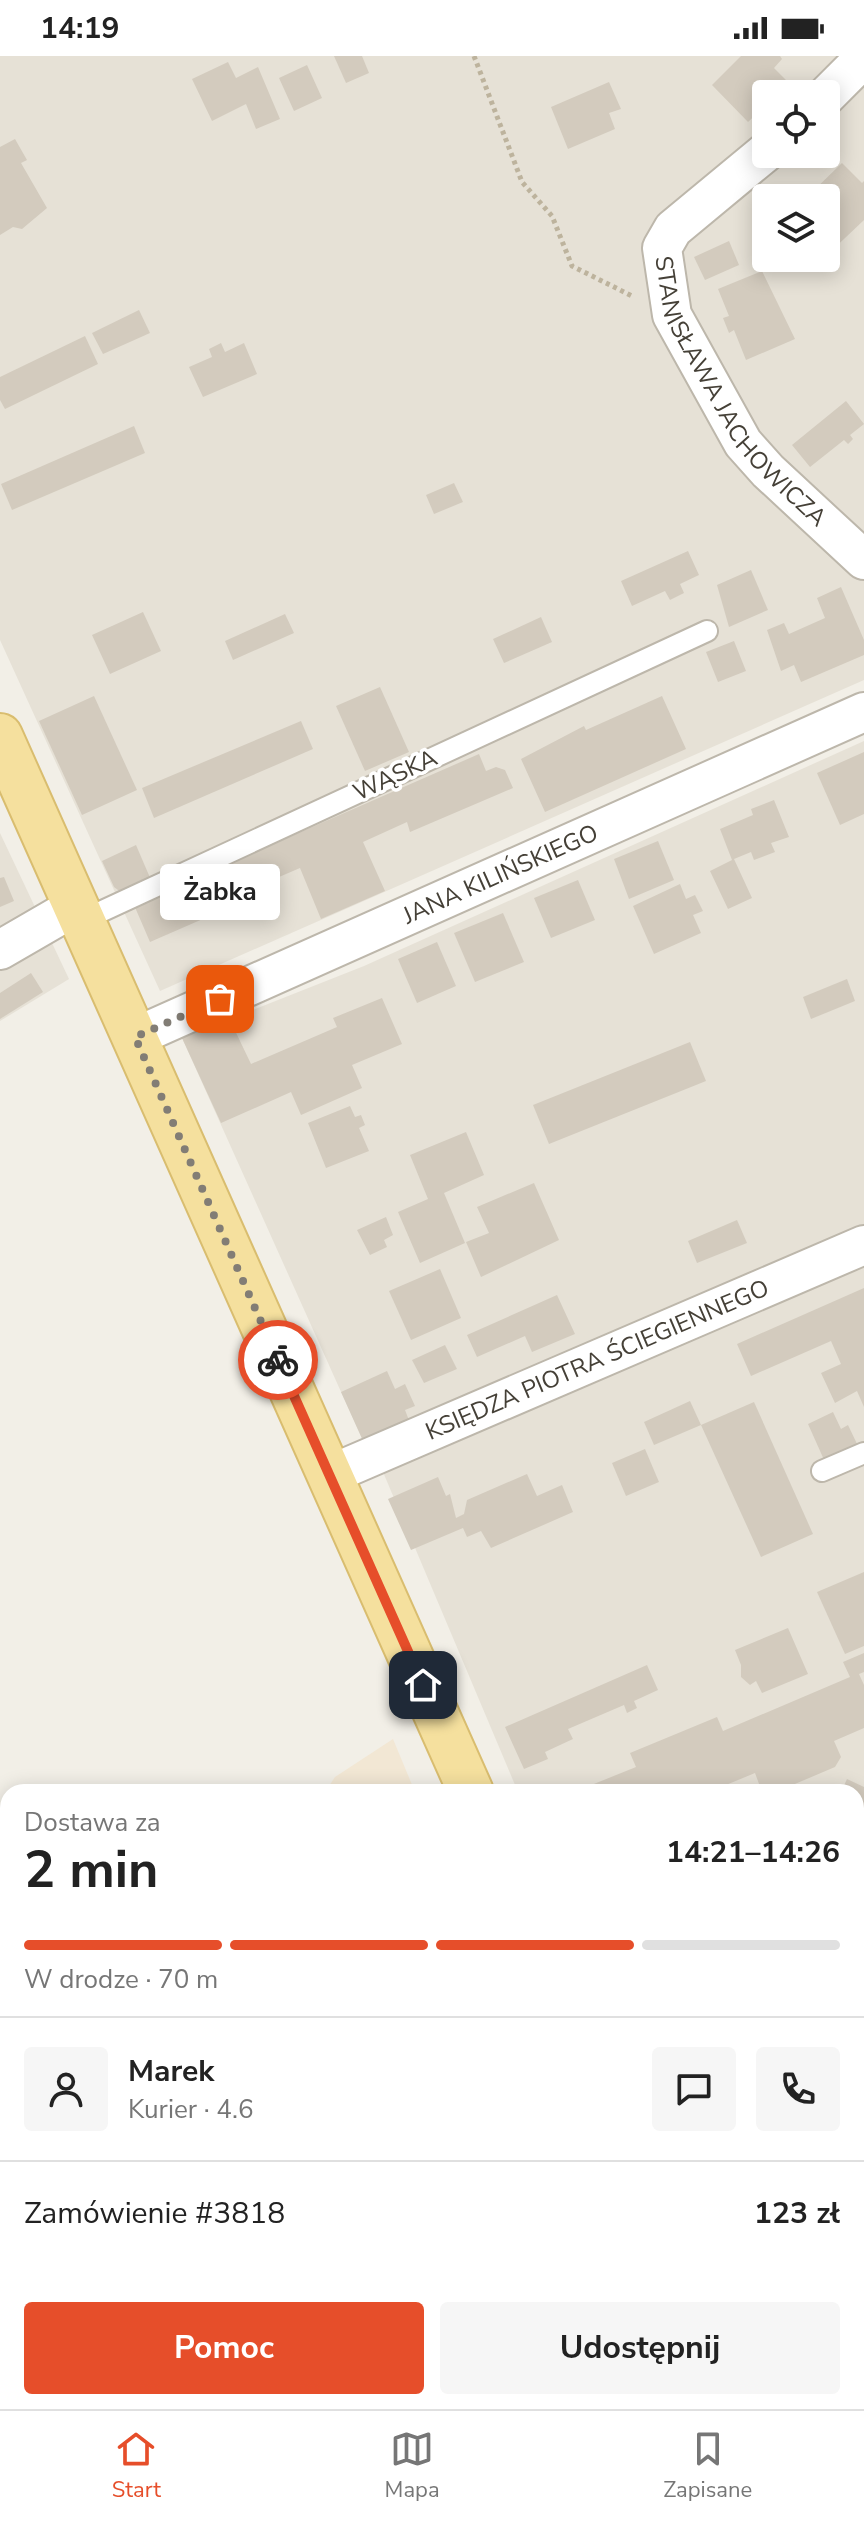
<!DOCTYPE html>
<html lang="pl">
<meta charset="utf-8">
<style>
:root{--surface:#fff;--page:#f6f6f6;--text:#222;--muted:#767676;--line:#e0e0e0;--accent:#e64e2a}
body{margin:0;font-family:"Nunito Sans",sans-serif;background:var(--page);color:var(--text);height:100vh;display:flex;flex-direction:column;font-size:30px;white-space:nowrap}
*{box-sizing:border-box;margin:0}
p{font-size:26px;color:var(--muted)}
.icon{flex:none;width:44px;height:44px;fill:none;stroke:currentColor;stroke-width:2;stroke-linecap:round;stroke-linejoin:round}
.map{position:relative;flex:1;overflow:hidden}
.panel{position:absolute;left:0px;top:1728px;width:864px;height:626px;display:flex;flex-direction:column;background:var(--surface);border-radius:24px 24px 0 0;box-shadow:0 4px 20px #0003}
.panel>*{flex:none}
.buttons{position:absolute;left:752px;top:24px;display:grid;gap:16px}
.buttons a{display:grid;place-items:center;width:88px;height:88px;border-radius:8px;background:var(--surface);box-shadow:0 4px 20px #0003;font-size:40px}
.pin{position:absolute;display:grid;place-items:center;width:68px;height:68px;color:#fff;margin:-34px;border-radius:16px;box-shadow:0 4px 12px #0006}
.courier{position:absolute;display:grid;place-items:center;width:80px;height:80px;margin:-40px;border:6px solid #e64e2a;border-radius:50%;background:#fff;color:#222;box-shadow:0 2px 10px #0007}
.bubble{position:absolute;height:56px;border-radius:8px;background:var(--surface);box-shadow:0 4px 20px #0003;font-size:26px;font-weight:700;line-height:56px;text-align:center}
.headline em{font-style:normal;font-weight:700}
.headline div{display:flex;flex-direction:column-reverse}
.headline{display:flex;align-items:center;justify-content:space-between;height:136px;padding:0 24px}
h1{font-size:52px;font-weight:700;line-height:60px}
.bar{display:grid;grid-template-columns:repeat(4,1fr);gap:12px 8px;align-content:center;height:96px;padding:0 24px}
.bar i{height:10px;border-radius:6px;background:var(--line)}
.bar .selected{background:var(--accent)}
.bar p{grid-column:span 4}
.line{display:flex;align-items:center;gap:20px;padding:0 24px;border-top:2px solid var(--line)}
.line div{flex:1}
.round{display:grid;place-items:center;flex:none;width:84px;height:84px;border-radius:8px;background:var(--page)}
.primary-button{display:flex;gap:16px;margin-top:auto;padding:16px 24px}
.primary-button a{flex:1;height:92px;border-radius:8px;background:var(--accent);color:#fff;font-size:32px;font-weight:700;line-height:92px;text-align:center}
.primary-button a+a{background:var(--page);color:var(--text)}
.status{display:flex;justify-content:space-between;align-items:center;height:56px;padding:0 40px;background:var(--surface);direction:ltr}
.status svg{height:22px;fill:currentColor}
.menu{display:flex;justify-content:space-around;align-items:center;height:112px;border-top:2px solid var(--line);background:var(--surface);font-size:22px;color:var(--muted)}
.menu a{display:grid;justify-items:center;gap:4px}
.menu .selected{color:var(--accent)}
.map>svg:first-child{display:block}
.residential{fill:#e6e1d6;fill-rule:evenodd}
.commercial{fill:#f2e7d4}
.parking{fill:#e4e2df}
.building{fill:#d3cbbe}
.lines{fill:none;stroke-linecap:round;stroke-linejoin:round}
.lane-casing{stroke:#bdb7ab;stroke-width:24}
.street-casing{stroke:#bdb7ab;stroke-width:42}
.primary-casing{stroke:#d9bd6f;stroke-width:48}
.path{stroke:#bdb39d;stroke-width:5;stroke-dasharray:4 4;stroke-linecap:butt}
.lane{stroke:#fff;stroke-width:20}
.street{stroke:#fff;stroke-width:38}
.primary{stroke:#f5e09e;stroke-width:44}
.done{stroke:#827d75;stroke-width:8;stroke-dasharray:0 14.4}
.route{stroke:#e64e2a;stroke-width:10}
.labels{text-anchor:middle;stroke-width:7;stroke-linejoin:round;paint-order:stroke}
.street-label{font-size:24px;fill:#454037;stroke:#fff}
</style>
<div class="status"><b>14:19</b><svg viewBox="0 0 49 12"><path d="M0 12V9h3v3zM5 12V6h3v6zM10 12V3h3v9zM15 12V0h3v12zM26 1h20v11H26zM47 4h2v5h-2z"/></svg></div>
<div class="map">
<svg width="864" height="2353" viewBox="0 0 864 2353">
<rect width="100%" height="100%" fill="#f2efe7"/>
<g class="residential">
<path d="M0 0H864V624L160 935 0 584ZM766 38H826V98H766ZM766 142H826V202H766Z"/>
<polygon points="864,685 864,1175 364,1387 182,982 364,910"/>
<polygon points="0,777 69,923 0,965"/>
<polygon points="864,1204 864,2353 803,2353 800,2346 856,2346 856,1736 518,1736 383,1416"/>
</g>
<g class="commercial">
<polygon points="393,1683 415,1736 325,1736 335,1721"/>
<polygon points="0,2231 8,2242 8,2346 696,2346 699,2353 0,2353"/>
</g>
<g class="parking">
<polygon points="121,2346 211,2346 215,2353 125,2353"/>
<polygon points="356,2346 511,2346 506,2353 344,2353"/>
</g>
<g class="building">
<polygon points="334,0 362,0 369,17 346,27"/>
<polygon points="741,0 780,0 782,3 774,12 789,27 777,38 766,38 766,49 748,66 712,29"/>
<polygon points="228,6 236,22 258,11 280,63 256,73 246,48 212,65 192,23"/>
<polygon points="307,9 322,42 294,55 279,22"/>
<polygon points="609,26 621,53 609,57 615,73 568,93 551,51"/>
<polygon points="15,83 27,104 21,107 47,152 22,173 13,171 0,179 0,91"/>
<polygon points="842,107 862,127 864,125 864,164 826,200 826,142 806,142"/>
<polygon points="729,185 739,209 705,224 694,201"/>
<polygon points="762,215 795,283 746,304 734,274 729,277 723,262 729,260 718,233"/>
<polygon points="139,254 150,277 103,298 92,277"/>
<polygon points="85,280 98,308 5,353 0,344 0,321"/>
<polygon points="221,287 225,296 244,287 257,318 203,341 189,311 212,301 209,293"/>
<polygon points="846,345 864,368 850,379 853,383 848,388 844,384 810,411 792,389"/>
<polygon points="134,370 145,397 12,454 1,428"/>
<polygon points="454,427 463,446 434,458 426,439"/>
<polygon points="688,495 699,519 680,528 684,537 670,544 665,535 632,550 621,525"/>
<polygon points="751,514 768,554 729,571 717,529"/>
<polygon points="841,531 864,584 864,599 801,626 794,609 781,615 767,574 784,567 789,578 825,562 817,542"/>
<polygon points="143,556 161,595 110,618 92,579"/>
<polygon points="285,558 294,577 233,604 225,585"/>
<polygon points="541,561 552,586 504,607 493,583"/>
<polygon points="734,585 746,615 718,626 706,596"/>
<polygon points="380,631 409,696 365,715 336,650"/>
<polygon points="94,640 137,734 82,759 39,665"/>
<polygon points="662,640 686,693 545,756 521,703 584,670 586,674"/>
<polygon points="301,665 313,693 154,762 142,732"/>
<polygon points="864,696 864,758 840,769 817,717"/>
<polygon points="479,698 486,715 496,711 505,714 513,732 410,776 407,766 363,786 385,835 321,863 300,812 209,851 212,859 150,886 134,849"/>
<polygon points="774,744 789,781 771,787 775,796 754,804 751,796 734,803 752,842 728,853 710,815 732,804 720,773 753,759 751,753"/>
<polygon points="658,785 674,824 629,843 614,803"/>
<polygon points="136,789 151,824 122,837 114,831 102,805"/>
<polygon points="4,821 14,845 0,851 0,822"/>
<polygon points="578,824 595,864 551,882 534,842"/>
<polygon points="680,828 686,843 695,839 703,855 693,859 701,877 654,898 633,850"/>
<polygon points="503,857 524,906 475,926 454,877"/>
<polygon points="437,886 456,930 417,947 398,903"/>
<polygon points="31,917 43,936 0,963 0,937"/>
<polygon points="847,923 855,945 811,963 803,941"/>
<polygon points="382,942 402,988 352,1009 362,1032 301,1059 291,1036 221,1067 182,982 229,962 251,1008 337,971 333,962"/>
<polygon points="690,986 706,1025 549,1088 533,1049"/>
<polygon points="350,1050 355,1061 361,1059 365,1069 359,1072 369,1095 326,1112 308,1067"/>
<polygon points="466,1076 484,1119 444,1137 465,1187 420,1207 398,1156 428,1143 410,1099"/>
<polygon points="534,1127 559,1184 481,1221 466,1186 489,1177 477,1151"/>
<polygon points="386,1161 393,1179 384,1184 387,1191 370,1199 357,1174"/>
<polygon points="737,1164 747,1187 697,1207 688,1185"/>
<polygon points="440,1213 461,1262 411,1284 389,1235"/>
<polygon points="864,1232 864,1351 857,1335 835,1347 821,1317 841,1308 831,1285 751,1320 737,1288"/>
<polygon points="557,1239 575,1278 532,1296 525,1280 477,1301 467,1279"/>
<polygon points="445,1289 457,1313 424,1327 412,1304"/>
<polygon points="387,1315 395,1333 405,1328 415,1350 405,1354 410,1367 364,1387 341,1336"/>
<polygon points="690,1345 701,1369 654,1389 644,1366"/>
<polygon points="754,1346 813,1478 761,1501 701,1369"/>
<polygon points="833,1356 841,1373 848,1369 858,1390 825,1406 808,1368"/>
<polygon points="645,1393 659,1426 626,1440 612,1407"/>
<polygon points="527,1418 537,1440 562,1429 573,1456 491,1492 481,1475 467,1481 463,1472 411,1494 388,1443 438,1421 446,1440 450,1438 456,1462 464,1458 467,1444"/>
<polygon points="864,1516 864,1590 845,1598 817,1536"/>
<polygon points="788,1572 808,1618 762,1637 756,1625 750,1629 741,1621 741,1609 735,1594"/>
<polygon points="864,1597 864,1616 859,1618 864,1629 864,1672 834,1685 841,1701 835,1711 776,1736 762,1736 755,1717 709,1736 574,1736 636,1711 630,1697 717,1661 723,1675 850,1621 843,1606"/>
<polygon points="647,1609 658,1634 634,1645 637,1652 627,1657 624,1649 568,1673 573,1683 545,1696 548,1703 524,1713 505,1671"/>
<polygon points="847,1723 864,1731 864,1800 856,1818 856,1736 841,1736"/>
<polygon points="856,1881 864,1888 864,1927 856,1920"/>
<polygon points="856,1967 864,1975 864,2043 856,2035"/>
<polygon points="856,2290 864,2307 864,2353 814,2353 811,2346 856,2346"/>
<polygon points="8,2340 8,2346 21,2346 26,2353 0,2353 0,2346"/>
<polygon points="216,2346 346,2346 334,2353 221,2353"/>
</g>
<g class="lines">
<g class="lane-casing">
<g id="lane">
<polyline points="83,864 707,575"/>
<polyline points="822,1415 864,1397"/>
<polyline points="856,2240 864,2259"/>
</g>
</g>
<g class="street-casing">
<g id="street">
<polyline points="826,40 864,2"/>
<path id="s1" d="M766 96 673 173 662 192 672 259 743 387 768 415 864 504"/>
<polyline points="0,894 76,850"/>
<path id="s2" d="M135 981 864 656"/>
<path id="s3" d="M329 1419 864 1189"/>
</g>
</g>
<g class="primary-casing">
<g id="primary">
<polyline points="0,680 471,1736"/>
<polyline points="744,2346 747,2353"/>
</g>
</g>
<polyline class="path" points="474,0 522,126 552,160 572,210 634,241"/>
<use href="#lane" class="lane"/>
<use href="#street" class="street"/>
<use href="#primary" class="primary"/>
</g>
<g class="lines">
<polyline class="done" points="220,943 135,981 278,1304"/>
<polyline class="route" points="278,1304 423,1629"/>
</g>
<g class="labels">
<g class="street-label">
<text dy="8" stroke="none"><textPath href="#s1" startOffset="310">STANISŁAWA JACHOWICZA</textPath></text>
<text transform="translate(395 719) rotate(-25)" y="8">WĄSKA</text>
<text dy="8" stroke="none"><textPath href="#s2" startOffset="400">JANA KILIŃSKIEGO</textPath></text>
<text dy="8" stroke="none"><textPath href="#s3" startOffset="292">KSIĘDZA PIOTRA ŚCIEGIENNEGO</textPath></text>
</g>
</g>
</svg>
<div class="buttons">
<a><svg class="icon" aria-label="locate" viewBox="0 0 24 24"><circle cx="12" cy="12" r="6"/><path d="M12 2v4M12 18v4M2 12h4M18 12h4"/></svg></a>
<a><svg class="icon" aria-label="layers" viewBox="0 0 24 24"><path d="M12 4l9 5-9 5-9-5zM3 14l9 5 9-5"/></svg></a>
</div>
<div class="pin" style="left:220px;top:943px;background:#ea580c"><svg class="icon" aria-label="bag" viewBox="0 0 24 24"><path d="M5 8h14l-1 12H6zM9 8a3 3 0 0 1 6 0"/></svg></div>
<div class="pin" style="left:423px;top:1629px;background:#1f2937"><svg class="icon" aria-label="home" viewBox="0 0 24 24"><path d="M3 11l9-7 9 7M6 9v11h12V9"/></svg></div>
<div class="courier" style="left:278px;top:1304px"><svg class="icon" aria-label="bike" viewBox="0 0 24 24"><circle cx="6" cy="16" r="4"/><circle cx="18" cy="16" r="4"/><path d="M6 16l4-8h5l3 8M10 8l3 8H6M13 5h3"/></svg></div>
<div class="bubble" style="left:160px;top:808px;width:120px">Żabka</div>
<section class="panel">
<div class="headline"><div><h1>2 min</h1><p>Dostawa za</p></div><em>14:21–14:26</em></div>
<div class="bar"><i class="selected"></i><i class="selected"></i><i class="selected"></i><i></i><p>W drodze · 70 m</p></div>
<div class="line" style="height:144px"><a class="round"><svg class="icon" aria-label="person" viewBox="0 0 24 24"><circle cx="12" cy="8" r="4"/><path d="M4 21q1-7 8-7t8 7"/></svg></a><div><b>Marek</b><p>Kurier · 4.6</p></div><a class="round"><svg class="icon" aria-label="chat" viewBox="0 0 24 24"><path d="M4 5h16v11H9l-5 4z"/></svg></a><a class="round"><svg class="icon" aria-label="phone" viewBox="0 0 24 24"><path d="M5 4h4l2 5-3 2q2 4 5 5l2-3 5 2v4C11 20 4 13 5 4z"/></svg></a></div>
<div class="line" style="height:104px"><div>Zamówienie #3818</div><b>123 zł</b></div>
<div class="primary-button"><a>Pomoc</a><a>Udostępnij</a></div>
</section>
</div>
<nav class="menu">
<a class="selected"><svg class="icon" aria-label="home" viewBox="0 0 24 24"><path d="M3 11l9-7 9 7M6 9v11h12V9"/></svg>Start</a>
<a><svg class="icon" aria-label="map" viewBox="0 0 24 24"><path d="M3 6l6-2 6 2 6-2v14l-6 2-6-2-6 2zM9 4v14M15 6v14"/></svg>Mapa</a>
<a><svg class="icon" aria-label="saved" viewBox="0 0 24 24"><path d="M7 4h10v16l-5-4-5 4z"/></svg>Zapisane</a>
</nav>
